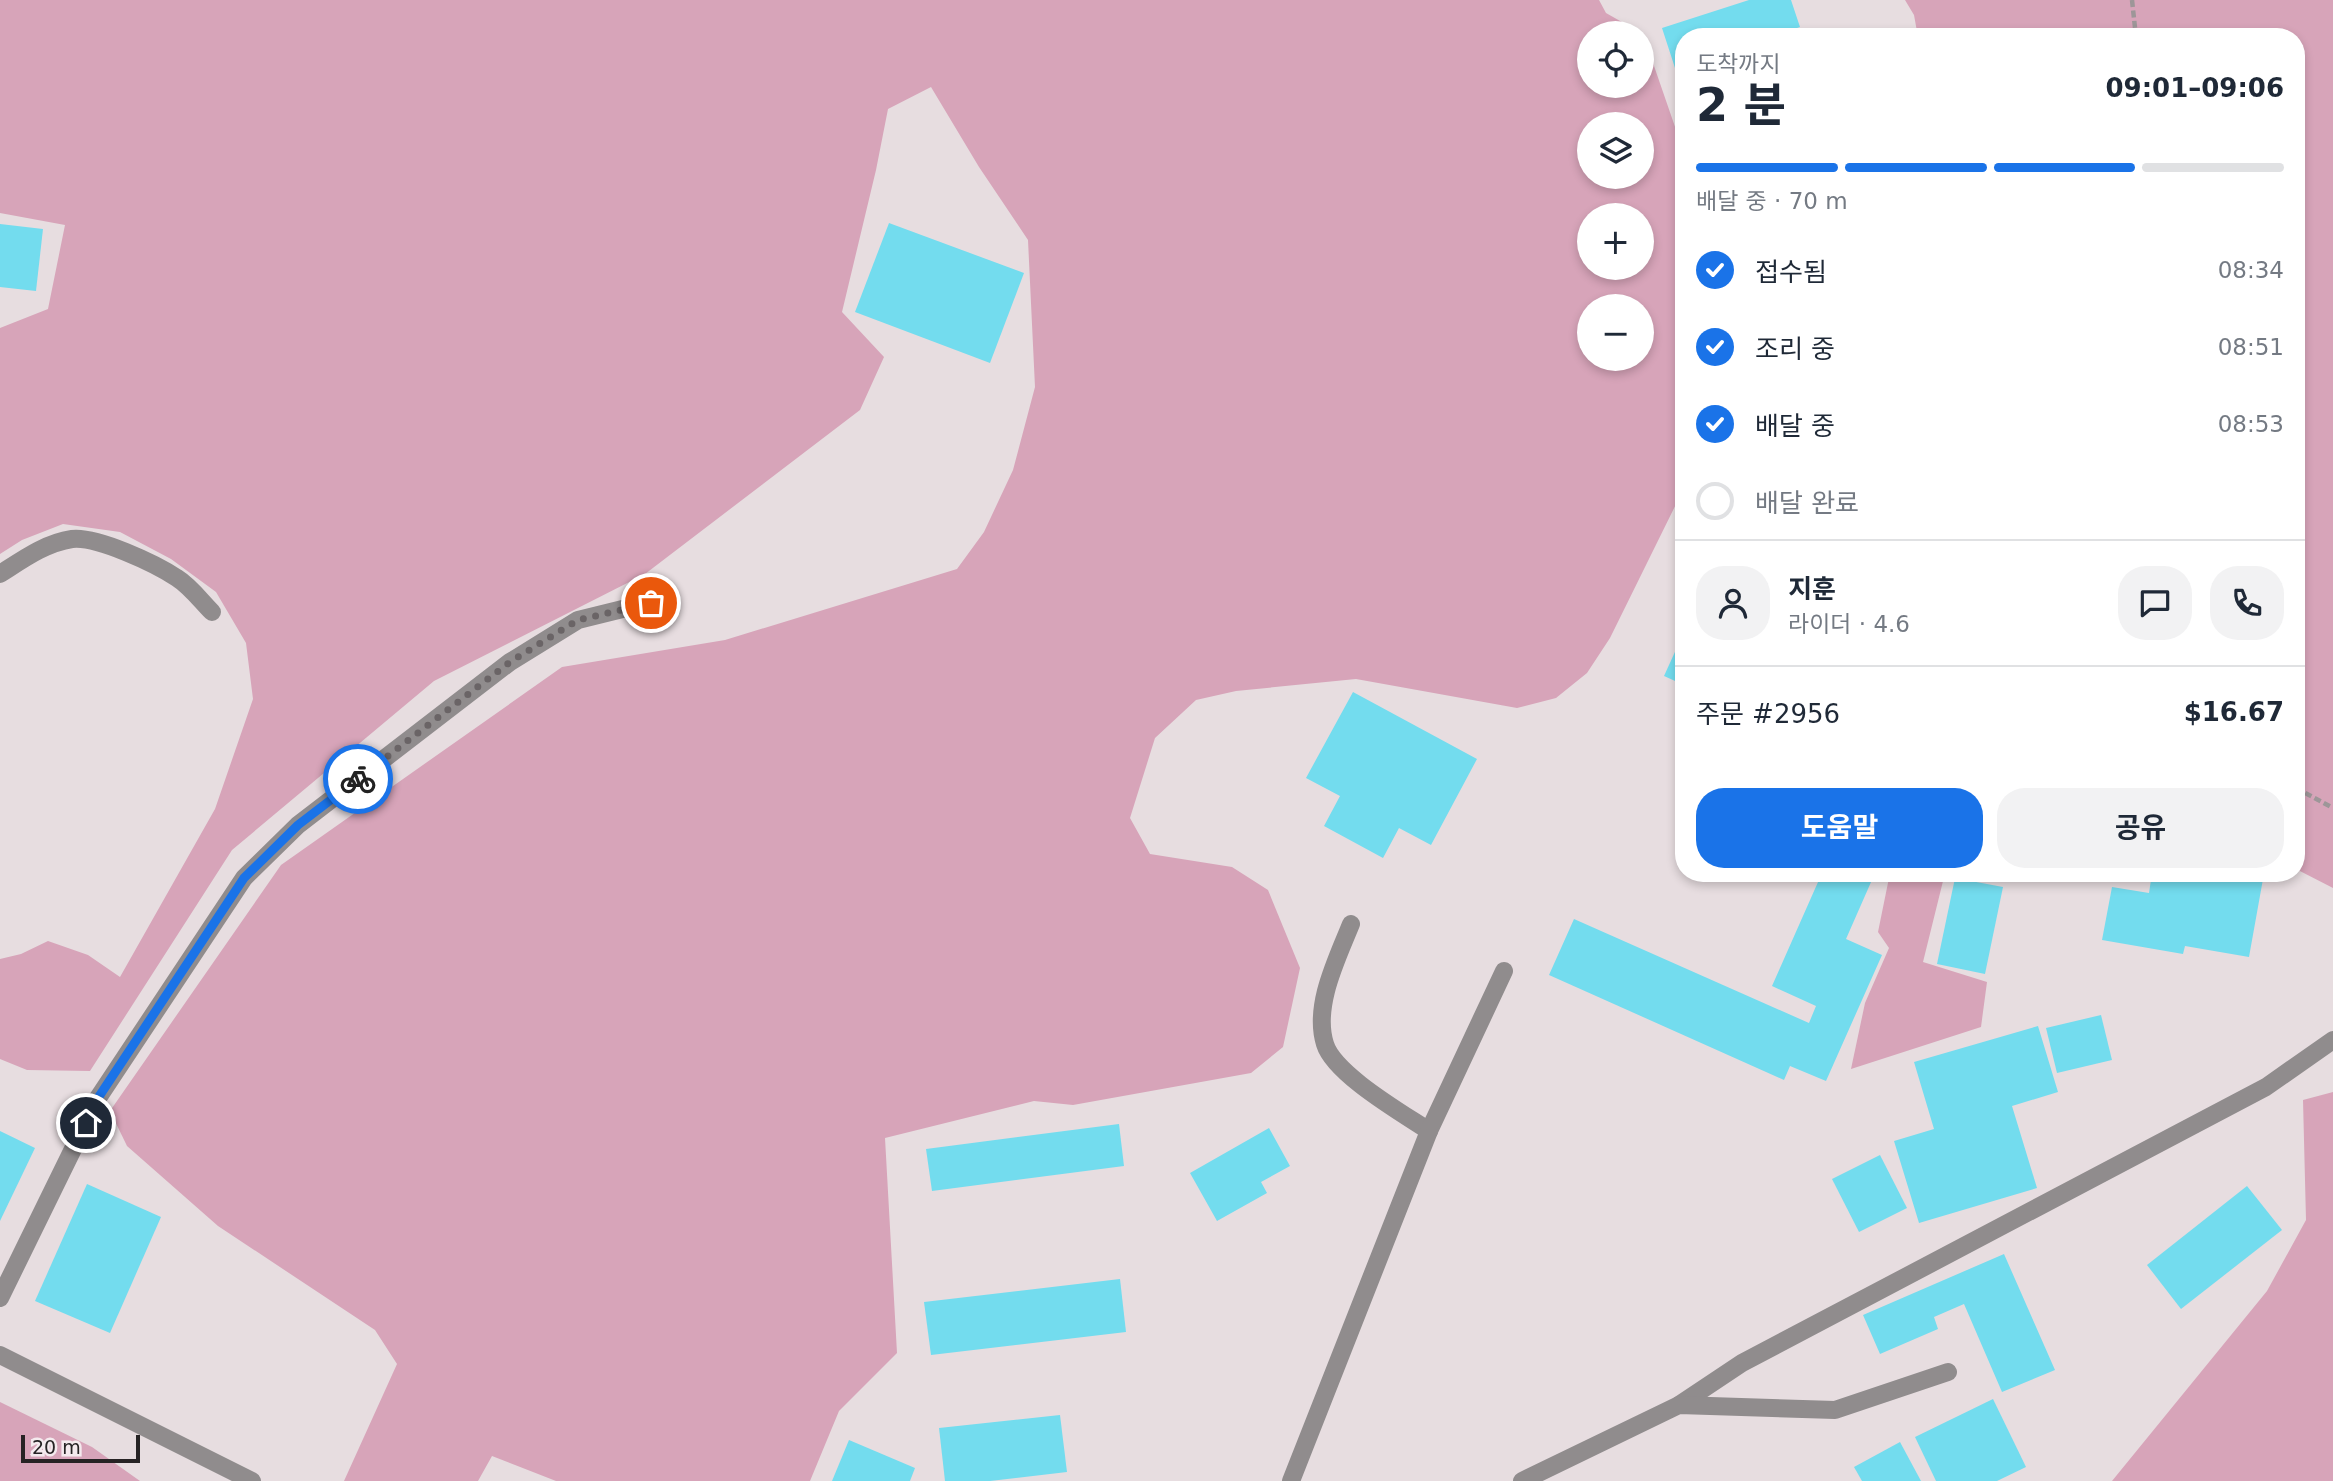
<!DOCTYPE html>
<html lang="ko">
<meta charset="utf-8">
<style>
:root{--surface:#fff;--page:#f2f2f3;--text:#1f2937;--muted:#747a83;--line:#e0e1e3;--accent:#1a73e8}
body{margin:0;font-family:"DejaVu Sans","Noto Sans KR",sans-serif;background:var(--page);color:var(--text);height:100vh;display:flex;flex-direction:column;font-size:26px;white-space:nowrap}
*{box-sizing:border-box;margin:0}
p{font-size:23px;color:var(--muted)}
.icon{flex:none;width:38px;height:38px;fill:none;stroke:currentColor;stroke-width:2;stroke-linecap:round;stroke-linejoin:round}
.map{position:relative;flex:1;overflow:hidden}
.sheet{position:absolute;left:1675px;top:28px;width:630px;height:854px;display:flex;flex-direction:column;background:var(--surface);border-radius:28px;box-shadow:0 4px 10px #0003}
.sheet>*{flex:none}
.fabs{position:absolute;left:1577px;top:21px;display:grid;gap:14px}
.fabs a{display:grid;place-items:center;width:77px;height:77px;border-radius:50%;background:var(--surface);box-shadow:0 4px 10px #0003;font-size:35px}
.scale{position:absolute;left:21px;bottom:18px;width:119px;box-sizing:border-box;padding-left:7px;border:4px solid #262324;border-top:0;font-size:19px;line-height:24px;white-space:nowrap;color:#262324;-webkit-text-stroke:5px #f4eaee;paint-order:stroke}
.pin{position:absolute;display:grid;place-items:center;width:60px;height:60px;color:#fff;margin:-30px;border:4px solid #fff;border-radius:50%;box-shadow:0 2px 7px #0007}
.courier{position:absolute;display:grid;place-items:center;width:70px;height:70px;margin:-35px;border:5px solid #1a73e8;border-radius:50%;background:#fff;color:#222;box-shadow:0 2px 9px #0007}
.summary em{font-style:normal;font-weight:700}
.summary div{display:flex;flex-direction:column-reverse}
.summary{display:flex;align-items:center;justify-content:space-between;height:119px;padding:0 21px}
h1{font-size:46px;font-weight:700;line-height:52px}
.bar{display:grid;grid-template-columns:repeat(4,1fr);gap:10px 7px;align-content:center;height:84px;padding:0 21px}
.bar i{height:9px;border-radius:5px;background:var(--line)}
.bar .selected{background:var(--accent)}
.bar p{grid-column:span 4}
.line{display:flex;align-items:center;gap:18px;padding:0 21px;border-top:2px solid var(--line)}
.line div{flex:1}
.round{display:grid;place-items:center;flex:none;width:74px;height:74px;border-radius:28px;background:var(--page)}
ol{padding:0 21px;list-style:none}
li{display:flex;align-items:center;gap:21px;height:77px}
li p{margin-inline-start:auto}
li .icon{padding:7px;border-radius:50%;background:var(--accent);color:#fff;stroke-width:4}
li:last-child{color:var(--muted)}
li i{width:38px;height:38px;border:4px solid var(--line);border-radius:50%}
.action{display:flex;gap:14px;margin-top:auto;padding:14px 21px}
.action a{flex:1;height:80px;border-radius:28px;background:var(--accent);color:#fff;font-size:28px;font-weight:700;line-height:80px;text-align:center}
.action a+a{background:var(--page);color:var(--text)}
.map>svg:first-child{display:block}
.green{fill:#d7a4b9;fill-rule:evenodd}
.building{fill:#73dcee}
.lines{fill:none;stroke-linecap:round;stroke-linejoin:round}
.path{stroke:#9d9698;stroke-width:4.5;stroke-dasharray:7 3.5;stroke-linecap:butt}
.minor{stroke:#908c8d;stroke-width:18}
.done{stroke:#6a6466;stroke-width:7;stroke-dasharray:0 12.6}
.route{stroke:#1a73e8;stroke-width:9}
</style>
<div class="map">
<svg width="2333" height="1481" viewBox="0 0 2333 1481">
<rect width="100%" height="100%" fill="#e7dde0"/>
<g class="green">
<path d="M0 0H1599L1606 13 1643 34 1683 150V490L1610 638 1587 673 1556 698 1517 708 1356 679 1236 691 1196 700 1155 738 1130 818 1150 854 1232 867 1268 890 1300 968 1283 1047 1251 1073 1073 1105 1034 1101 885 1138 897 1353 839 1411 810 1481H556L492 1456 478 1481H344L397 1364 375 1330 218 1226 127 1146 110 1111 281 865 562 667 725 640 957 569 984 532 1013 470 1035 387 1028 240 979 167 931 87 888 109 876 170 842 312 884 357 860 410 645 574 434 681 232 850 90 1071 27 1070 0 1059V959L21 954 48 941 88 955 120 977 215 809 253 699 246 643 216 592 171 559 120 532 63 524 22 540 0 554V328L48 309 65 225 0 213ZM1642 33V86H1589V33ZM1642 124V177H1589V124ZM1589 215H1642V268H1589ZM1642 306V359H1589V306Z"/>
<polygon points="1905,0 2333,0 2333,888 2296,869 2296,37 1918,37 1914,15"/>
<polygon points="1890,873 1945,873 1923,962 1987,982 1981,1027 1851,1069 1865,1003 1889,948 1878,932"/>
<polygon points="2333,1092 2333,1481 2112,1481 2267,1291 2306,1220 2303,1100"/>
<polygon points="0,1402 92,1447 140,1481 0,1481"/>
</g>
<g class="building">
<polygon points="1749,0 1791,0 1800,27 1771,37 1684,37 1684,65 1675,68 1662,28"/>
<polygon points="889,223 1024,273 990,363 855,312"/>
<polygon points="0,224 43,229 36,291 0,287"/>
<polygon points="1684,632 1684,685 1664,676"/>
<polygon points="1353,692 1477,759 1431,845 1399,828 1383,858 1324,826 1340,796 1306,778"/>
<polygon points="1822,873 1875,873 1846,939 1882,955 1826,1081 1790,1066 1784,1080 1549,975 1574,919 1809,1023 1816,1006 1772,986"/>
<polygon points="2152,873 2229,873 2263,879 2249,957 2185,946 2183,954 2102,940 2112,887 2149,893"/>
<polygon points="1955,878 2003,887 1985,974 1937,964"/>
<polygon points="2101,1015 2112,1060 2057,1073 2046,1028"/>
<polygon points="2038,1026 2058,1092 2012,1106 2037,1188 1919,1223 1894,1141 1934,1129 1914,1062"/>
<polygon points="1119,1124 1124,1166 932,1191 926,1149"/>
<polygon points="1269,1128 1290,1166 1261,1182 1267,1193 1217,1221 1190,1173"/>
<polygon points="0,1131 35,1148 0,1221"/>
<polygon points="1880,1155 1907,1208 1859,1232 1832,1179"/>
<polygon points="87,1184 161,1217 110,1333 35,1301"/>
<polygon points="2247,1186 2282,1230 2181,1309 2147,1265"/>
<polygon points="2004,1254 2055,1370 2002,1392 1964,1304 1934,1317 1938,1329 1880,1354 1863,1315"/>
<polygon points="1120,1279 1126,1332 931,1355 924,1302"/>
<polygon points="1993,1399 2026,1467 1997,1481 1936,1481 1915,1437"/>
<polygon points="1060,1415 1067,1472 990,1481 945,1481 939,1428"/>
<polygon points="849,1440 915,1468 910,1481 832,1481"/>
<polygon points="1900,1442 1921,1481 1862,1481 1854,1467"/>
</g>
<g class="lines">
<g class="path">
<polyline points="2132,0 2136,37"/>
<polyline points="2296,788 2333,808"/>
</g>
<g class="minor">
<path d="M0 574C22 560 45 543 72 539 97 536 156 564 177 578 190 586 201 601 212 612"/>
<path d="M1351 924C1337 959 1313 1006 1325 1044 1334 1074 1402 1113 1429 1131"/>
<polyline points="0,1298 98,1098 244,878 298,825 510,662 578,620 651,602"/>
<polyline points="0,1355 252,1481"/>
<polyline points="1679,1405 1742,1363 2266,1087 2333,1040"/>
<polyline points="1291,1481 1429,1131 1504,971"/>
<polyline points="1522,1481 1679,1405 1835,1410 1948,1372"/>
</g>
</g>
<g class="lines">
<polyline class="done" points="358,779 510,662 578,620 651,603"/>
<polyline class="route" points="86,1123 98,1098 244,878 298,825 358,779"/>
</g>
</svg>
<div class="fabs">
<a><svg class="icon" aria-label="locate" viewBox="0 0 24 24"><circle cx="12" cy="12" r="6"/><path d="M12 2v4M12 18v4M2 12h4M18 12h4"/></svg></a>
<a><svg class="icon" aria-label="layers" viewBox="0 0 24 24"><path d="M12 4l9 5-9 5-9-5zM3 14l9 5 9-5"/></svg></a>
<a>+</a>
<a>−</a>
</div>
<div class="scale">20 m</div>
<div class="pin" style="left:651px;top:603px;background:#ea580c"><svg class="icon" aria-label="bag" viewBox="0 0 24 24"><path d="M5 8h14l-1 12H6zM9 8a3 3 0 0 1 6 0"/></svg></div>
<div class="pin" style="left:86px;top:1123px;background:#1f2937"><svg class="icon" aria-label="home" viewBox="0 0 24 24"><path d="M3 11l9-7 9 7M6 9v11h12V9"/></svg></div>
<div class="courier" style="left:358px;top:779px"><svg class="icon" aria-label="bike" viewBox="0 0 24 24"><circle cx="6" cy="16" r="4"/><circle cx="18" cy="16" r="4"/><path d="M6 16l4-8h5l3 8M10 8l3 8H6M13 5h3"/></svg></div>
<section class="sheet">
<div class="summary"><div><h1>2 분</h1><p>도착까지</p></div><em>09:01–09:06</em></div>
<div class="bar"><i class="selected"></i><i class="selected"></i><i class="selected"></i><i></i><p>배달 중 · 70 m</p></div>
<ol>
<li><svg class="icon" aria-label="check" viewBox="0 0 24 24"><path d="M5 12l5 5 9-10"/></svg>접수됨<p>08:34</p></li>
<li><svg class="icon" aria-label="check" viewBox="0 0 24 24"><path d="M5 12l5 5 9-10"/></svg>조리 중<p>08:51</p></li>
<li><svg class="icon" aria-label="check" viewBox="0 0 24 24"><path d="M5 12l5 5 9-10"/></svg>배달 중<p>08:53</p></li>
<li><i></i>배달 완료</li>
</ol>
<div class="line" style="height:126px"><a class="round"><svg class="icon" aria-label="person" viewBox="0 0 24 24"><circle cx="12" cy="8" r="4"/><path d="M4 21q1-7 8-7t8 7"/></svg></a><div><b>지훈</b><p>라이더 · 4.6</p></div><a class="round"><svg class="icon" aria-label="chat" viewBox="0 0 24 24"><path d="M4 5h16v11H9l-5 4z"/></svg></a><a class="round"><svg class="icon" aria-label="phone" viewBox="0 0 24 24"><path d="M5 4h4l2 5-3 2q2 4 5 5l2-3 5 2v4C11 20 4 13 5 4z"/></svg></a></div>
<div class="line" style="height:91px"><div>주문 #2956</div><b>$16.67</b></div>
<div class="action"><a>도움말</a><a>공유</a></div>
</section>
</div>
